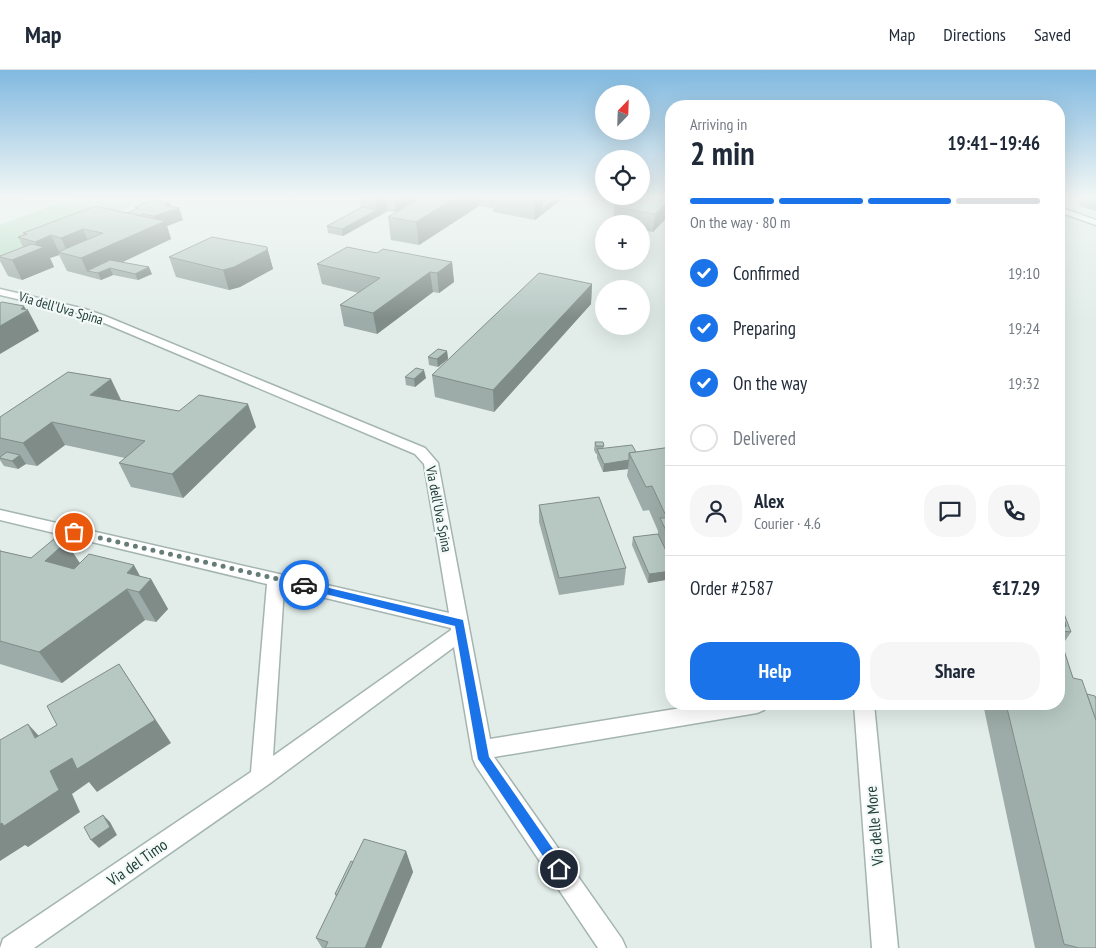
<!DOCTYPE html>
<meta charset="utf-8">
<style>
:root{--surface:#fff;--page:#f6f6f7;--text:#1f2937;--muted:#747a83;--line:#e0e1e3;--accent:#1a73e8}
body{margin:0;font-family:"PT Sans Narrow",sans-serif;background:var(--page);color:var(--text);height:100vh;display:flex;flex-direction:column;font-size:19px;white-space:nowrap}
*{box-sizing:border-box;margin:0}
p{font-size:16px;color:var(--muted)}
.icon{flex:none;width:28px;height:28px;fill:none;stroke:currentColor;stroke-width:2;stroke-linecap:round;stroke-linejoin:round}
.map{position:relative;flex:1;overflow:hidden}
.details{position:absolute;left:665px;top:30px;width:400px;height:610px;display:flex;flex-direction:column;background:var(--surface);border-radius:20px;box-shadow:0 5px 20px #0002}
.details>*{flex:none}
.needle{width:32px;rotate:23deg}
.controls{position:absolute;left:595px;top:15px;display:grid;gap:10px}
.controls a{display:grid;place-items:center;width:55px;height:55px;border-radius:50%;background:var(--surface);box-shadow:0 5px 20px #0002;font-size:25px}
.pin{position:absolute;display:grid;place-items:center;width:42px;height:42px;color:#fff;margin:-21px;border:2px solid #fff;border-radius:50%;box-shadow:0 1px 5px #0007}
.courier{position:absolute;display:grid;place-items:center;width:50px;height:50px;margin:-25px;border:4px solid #1a73e8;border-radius:50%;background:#fff;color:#222;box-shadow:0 1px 6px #0007}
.head em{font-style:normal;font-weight:700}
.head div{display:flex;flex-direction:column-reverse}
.head{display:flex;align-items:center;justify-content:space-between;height:85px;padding:0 25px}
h1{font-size:32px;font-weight:700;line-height:38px}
.bar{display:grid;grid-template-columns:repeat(4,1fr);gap:8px 5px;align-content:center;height:60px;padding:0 25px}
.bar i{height:6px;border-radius:4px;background:var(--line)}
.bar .active{background:var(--accent)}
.bar p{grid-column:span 4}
.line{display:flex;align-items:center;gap:12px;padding:0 25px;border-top:1px solid var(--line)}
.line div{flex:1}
.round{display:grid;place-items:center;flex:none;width:52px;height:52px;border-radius:20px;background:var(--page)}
ol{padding:0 25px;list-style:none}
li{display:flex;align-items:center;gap:15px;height:55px}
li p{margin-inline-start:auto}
li .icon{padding:5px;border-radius:50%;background:var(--accent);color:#fff;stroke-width:4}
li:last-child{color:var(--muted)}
li i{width:28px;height:28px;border:2px solid var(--line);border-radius:50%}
.action{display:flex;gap:10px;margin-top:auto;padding:10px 25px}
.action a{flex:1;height:58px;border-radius:20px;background:var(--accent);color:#fff;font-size:20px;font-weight:700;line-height:58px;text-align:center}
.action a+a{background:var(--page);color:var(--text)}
header{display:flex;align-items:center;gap:30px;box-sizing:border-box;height:70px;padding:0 25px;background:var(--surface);border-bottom:1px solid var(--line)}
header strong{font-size:24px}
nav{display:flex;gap:28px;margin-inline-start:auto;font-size:18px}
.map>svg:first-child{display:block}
.green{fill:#badfc8}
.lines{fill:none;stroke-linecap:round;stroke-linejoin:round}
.minor-casing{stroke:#a4b5b1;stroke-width:3}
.minor{fill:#fff;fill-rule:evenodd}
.wall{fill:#9daca8}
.shaded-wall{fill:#808c88}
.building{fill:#b7c8c3;stroke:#808c88}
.route{fill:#1a73e8}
.done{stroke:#657c77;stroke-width:5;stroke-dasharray:0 9}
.labels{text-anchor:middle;stroke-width:4.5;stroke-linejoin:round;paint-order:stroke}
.street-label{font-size:14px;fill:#213f3a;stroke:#f3f9f7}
.near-street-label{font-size:16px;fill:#213f3a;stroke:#f3f9f7}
</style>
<header>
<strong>Map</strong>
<nav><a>Map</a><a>Directions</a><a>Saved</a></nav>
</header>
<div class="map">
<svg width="1096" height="878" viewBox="0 0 1096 878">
<rect width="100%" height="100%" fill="#e2ede9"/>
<polygon class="green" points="78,126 157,126 0,189 0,155"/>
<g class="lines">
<g class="minor-casing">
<g id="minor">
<polygon points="1059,137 1096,150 1096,155 1059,142"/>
<path d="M0 219 85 239 105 246 425 378 438 393 490 669 706 634H767L764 640 757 643 494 687 622 869 626 878H598L476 696 473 689 454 577 269 714 34 878H0L3 869 251 702 267 514 0 450V440L449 543 424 394 415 384 97 250 78 243 0 225ZM284 518 451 558V560L273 686Z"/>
<polygon points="854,634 874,634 898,878 872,878"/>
</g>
</g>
<use href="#minor" class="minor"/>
</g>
<g class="wall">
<polygon points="0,126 26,126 16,131 0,129"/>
<polygon points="283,126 301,126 296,129 283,127"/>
<polygon points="359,126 561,126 561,130 535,150 493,142 493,138 492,138 479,136 419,175 391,170 388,147 396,142 388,141 343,166 328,163 327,156 361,138"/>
<polygon points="671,126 671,143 653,162 641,160 641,154 613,154 614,137"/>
<polygon points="1084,126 1096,126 1096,141 1079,136"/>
<polygon points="170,133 171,136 179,138 183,150 167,156 171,169 123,192 152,204 138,210 113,205 101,210 67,201 59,185 50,188 54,197 22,210 8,206 0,191 0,186 23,177 18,167 24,165 23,163 127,143 136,139 135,137"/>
<polygon points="267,177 273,199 240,217 229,220 176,207 169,187"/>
<polygon points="377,183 452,192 454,212 439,223 433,222 377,264 344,256 340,235 359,223 322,214 317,194"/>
<polygon points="592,214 591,234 494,342 435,327 432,305"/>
<polygon points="447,281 448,289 438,297 429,295 428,287"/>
<polygon points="405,307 426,308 415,317 406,315"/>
<polygon points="121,330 256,357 183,428 131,417 119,393 125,388 65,375 37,396 25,394 18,399 4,396 0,390 0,347"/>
<polygon points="595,372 604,376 603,379 636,382 671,377 671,509 648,513 632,475 633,467 658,464 658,461 649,440 643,441 627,406 628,399 603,402 597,388 597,384 596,384 594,380"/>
<polygon points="539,435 626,498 624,515 559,525 539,452"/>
<polygon points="66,472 80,493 151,509 168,539 156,552 145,550 62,613 0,594 0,479 1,481 31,488"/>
<polygon points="1059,532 1071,562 1065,571 1061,570 1096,878 1035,878 983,634 1059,634"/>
<polygon points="667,547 671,547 671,570 665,556"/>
<polygon points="406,781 413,802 381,878 322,878 316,868 336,827 335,824 353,792"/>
</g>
<g class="shaded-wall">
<polygon points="14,126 26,126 16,131"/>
<polygon points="295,126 301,126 296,129"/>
<polygon points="375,126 386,126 388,141 343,166 342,159 377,140"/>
<polygon points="394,126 423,126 396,142"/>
<polygon points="458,126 479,126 479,136 419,175 416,152"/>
<polygon points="491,126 493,126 493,138 492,138"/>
<polygon points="537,126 542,126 542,139 554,129 554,135 535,150 534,128"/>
<polygon points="554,126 561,126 561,130 554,135"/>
<polygon points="671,128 671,143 653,162 655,144"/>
<polygon points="170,133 173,140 179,138 183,150 167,156 171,169 110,198 113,205 101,210 98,203 87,201 81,188 157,154 154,146 165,135"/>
<polygon points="83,159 91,178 69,185 61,168"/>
<polygon points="51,165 59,182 58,182 59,185 50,188 54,197 22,210 12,190 39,179 35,172"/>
<polygon points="267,177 273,199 240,217 229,220 223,200"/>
<polygon points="452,192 454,212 439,223 437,203"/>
<polygon points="149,197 152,204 138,210 135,204"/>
<polygon points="430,202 433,222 377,264 373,243"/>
<polygon points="592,214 591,234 494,342 493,320"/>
<polygon points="24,236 27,241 28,240 39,261 0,284 0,256 21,239"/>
<polygon points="447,281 448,289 438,297 437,289"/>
<polygon points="424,300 426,308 415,317 414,309"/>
<polygon points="111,309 122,332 90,325"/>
<polygon points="248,334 256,357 183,428 172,404"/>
<polygon points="52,352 65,375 37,396 23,373"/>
<polygon points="20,385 26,394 18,399 12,391"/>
<polygon points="629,390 628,399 603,402 604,394"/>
<polygon points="66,472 86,503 45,491"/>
<polygon points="134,495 145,515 151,509 168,539 156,552 127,503"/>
<polygon points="671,501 671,509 648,513 649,504"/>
<polygon points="127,519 145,550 62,613 39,582"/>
<polygon points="119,594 171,673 97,722 89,712 72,724 80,742 28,777 25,775 0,791 0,754 50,701"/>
<polygon points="28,654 49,677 35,668"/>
<polygon points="103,745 110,752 117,765 99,778 91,770"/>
<polygon points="406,781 413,802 381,878 365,878"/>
</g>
<g class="building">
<polygon points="424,126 458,126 416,152 388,147"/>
<polygon points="526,126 537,126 534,128"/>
<polygon points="626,126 671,126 671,128 655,144 614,137"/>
<polygon points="549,128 554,129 542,139 542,134"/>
<polygon points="154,130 170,133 165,135 179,138 154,146 142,144 139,146 127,143 138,138 135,137"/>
<polygon points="95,136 165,151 81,188 58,182 103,163 83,159 61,168 51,165 35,172 18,167 27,164 23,163"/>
<polygon points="362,137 377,140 342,159 327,156"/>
<polygon points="212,167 267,177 267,180 234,197 223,200 169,187"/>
<polygon points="31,174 44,177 12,190 0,187 0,186"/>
<polygon points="347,177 377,183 383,179 452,192 437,203 430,202 373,243 340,235 380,208 317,194"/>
<polygon points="110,190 149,197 135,204 110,198 98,203 87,201"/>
<polygon points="539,203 592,214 493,320 432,305"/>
<polygon points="2,232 24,236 21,239 28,240 0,256 0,233"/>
<polygon points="438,279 447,281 437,289 428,287"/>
<polygon points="416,298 424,300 414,309 405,307"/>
<polygon points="68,302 111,309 90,325 179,341 199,325 248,334 172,404 119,393 145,371 52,352 23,373 0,368 0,347"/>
<polygon points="595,372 603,372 604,376 596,376"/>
<polygon points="632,375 636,382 629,383 629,390 604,394 597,379"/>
<polygon points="671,377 671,471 660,448 667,448 652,416 646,417 629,383"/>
<polygon points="7,382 20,385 12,391 0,388 0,387"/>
<polygon points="599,427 626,498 559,508 539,435"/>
<polygon points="658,464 671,491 671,501 649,504 633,467"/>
<polygon points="54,469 66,472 45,491 74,499 89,484 134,495 127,503 151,509 139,522 127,519 39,582 0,571 0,481 31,488"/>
<polygon points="1059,532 1060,533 1071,562 1062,561 1066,556"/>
<polygon points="1059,534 1066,556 1059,554"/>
<polygon points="667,547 671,547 671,558"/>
<polygon points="1059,565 1073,608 1082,610 1096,650 1096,878 1079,878 1064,874 1006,634 1059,634"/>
<polygon points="119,594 155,650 77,699 72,688 50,701 59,720 4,756 2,753 0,754 0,670 28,654 35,668 57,655 47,636"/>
<polygon points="1087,624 1095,626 1096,629 1096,650"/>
<polygon points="103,745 110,757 91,770 84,757"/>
<polygon points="364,769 406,781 365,878 325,878 328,872 316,868"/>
<polygon points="351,791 353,792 337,825 335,824"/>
</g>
<linearGradient id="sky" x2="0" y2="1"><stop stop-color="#81b9e0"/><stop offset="0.51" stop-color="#f2f7f5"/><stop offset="1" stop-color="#f2f7f5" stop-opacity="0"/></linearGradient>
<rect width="1096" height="249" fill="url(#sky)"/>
<polygon class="route" points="304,512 463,550 489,687 564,795 565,799 564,804 559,806 555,804 478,689 455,556 301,518 299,515"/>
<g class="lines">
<polyline class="done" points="74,462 304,515"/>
</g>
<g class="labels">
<g class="street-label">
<text transform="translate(61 238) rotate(16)" y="5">Via dell'Uva Spina</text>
<text transform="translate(439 439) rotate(79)" y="5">Via dell'Uva Spina</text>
</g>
<g class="near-street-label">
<text transform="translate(874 756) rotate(-95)" y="6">Via delle More</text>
<text transform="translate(137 792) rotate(-35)" y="6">Via del Timo</text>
</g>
</g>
</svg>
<div class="controls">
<a><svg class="needle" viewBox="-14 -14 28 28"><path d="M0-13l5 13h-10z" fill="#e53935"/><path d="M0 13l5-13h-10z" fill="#747a83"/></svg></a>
<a><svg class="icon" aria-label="locate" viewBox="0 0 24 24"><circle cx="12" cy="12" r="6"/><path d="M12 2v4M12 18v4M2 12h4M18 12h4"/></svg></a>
<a>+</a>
<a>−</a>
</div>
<div class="pin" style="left:74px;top:462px;background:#ea580c"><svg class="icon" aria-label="bag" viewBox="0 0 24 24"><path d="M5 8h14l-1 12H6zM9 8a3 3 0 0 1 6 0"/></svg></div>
<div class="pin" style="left:559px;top:799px;background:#1f2937"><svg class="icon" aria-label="home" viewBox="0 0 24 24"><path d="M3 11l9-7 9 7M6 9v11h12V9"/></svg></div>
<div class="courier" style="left:304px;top:515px"><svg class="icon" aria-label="car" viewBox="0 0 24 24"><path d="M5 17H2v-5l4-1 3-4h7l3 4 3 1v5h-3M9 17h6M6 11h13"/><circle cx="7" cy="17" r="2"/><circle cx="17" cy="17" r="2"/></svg></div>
<section class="details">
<div class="head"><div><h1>2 min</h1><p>Arriving in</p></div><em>19:41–19:46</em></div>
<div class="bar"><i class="active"></i><i class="active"></i><i class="active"></i><i></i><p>On the way · 80 m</p></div>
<ol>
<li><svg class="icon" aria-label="check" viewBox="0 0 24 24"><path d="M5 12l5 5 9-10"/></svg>Confirmed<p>19:10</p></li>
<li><svg class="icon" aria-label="check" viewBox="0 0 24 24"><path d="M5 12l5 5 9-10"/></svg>Preparing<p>19:24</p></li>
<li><svg class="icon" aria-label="check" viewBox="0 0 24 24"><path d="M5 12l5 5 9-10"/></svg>On the way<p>19:32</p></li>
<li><i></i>Delivered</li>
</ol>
<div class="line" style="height:90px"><a class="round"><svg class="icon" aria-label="person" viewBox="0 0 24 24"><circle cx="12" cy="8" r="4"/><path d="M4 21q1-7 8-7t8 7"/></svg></a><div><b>Alex</b><p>Courier · 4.6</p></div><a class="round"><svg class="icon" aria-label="chat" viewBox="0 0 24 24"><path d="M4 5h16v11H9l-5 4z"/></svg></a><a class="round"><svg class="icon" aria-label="phone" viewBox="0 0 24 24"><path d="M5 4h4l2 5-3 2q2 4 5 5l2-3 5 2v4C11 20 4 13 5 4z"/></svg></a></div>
<div class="line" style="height:65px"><div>Order #2587</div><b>€17.29</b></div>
<div class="action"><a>Help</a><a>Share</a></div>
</section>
</div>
